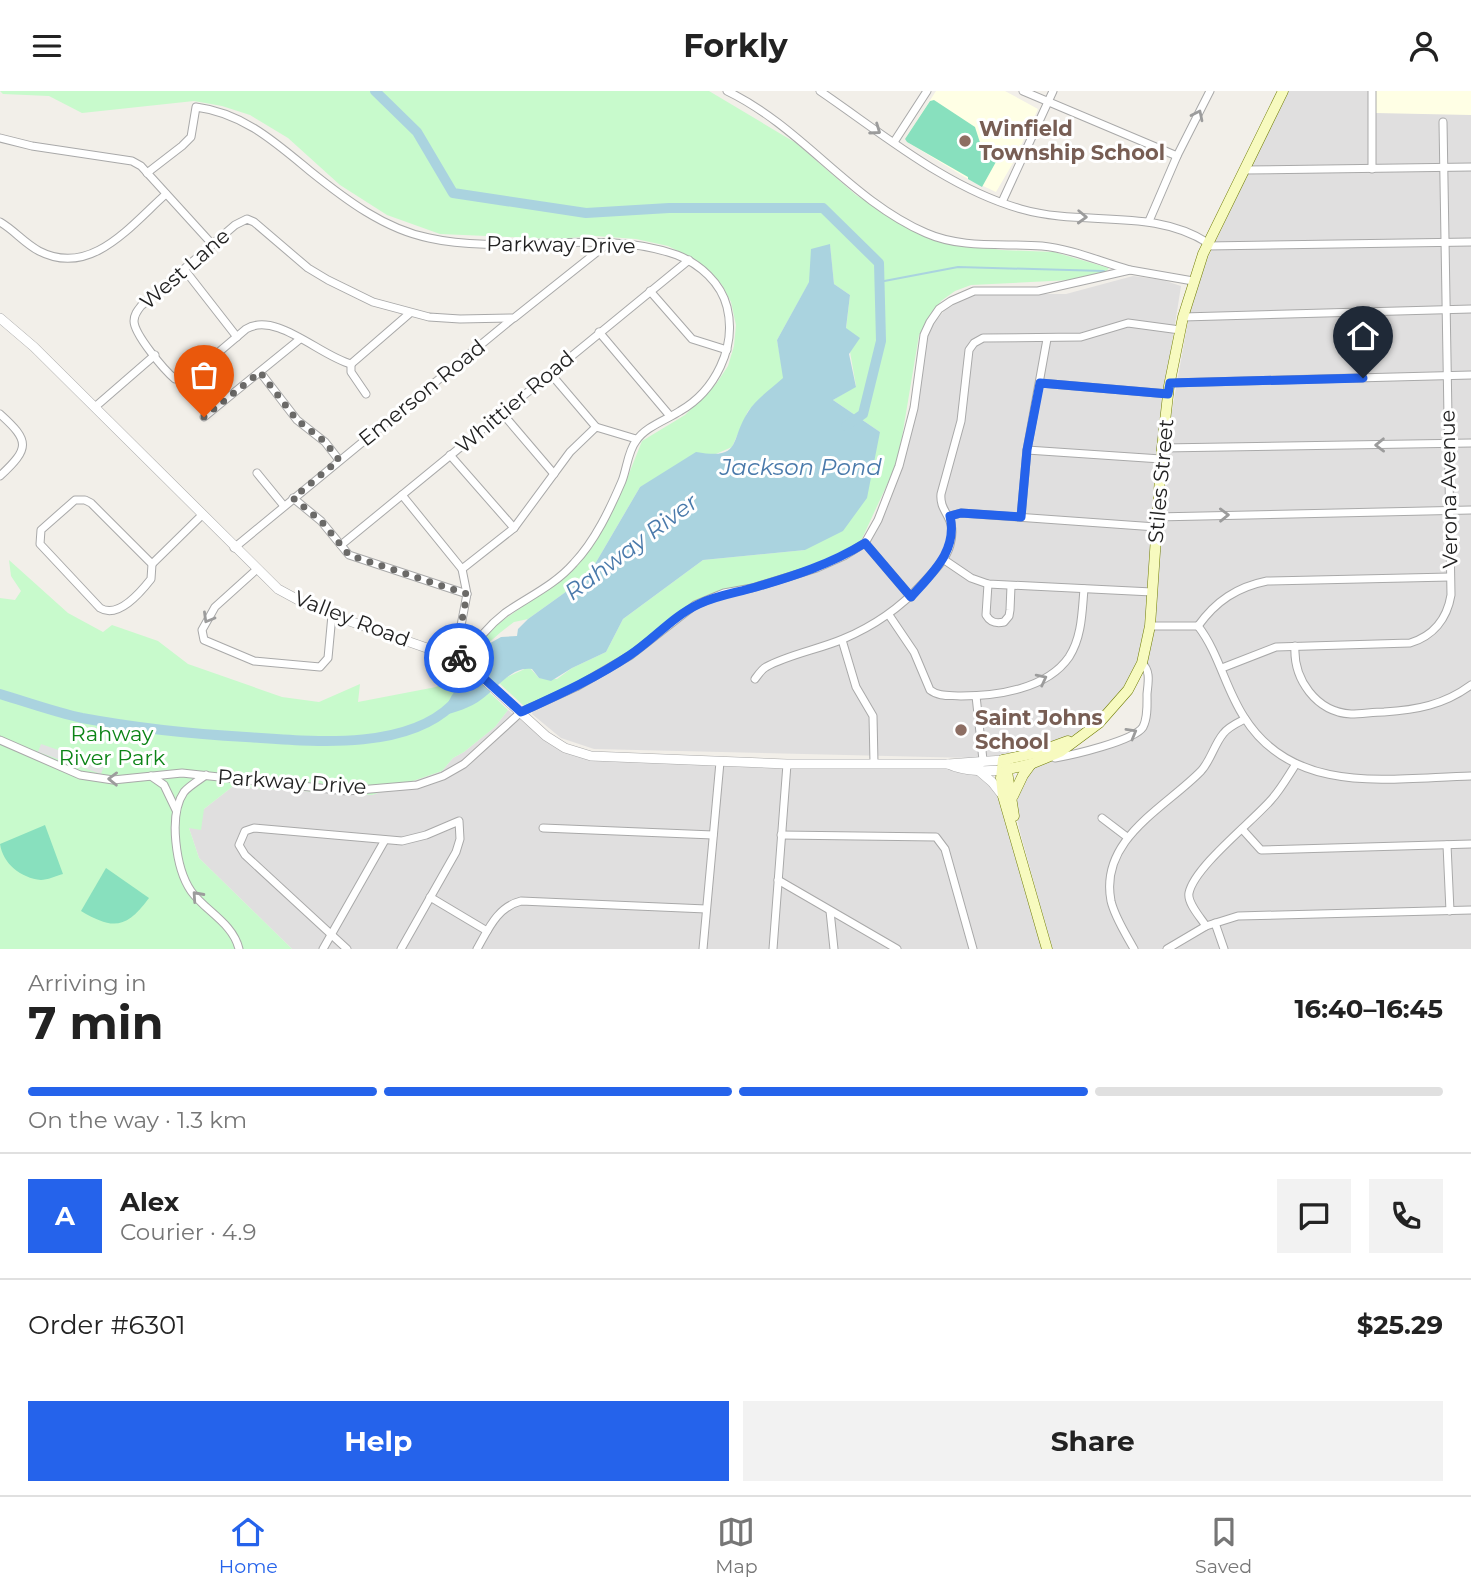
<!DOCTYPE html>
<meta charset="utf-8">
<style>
:root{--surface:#fff;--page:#f2f2f2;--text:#222;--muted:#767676;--line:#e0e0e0;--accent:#2563eb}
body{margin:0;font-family:Montserrat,sans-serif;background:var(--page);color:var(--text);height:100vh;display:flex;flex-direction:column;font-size:26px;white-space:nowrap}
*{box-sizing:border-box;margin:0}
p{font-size:23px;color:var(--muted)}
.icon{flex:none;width:38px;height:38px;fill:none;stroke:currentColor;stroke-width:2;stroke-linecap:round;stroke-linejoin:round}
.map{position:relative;height:858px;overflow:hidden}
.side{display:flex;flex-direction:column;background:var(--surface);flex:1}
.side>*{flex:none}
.pin{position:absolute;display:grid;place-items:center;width:60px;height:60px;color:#fff;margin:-72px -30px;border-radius:50% 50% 50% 0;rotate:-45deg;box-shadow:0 0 7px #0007}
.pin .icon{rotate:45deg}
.courier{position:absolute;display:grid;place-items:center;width:70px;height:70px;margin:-35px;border:5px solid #2563eb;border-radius:50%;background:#fff;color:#222;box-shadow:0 2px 9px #0007}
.head em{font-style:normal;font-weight:700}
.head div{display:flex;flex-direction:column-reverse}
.head{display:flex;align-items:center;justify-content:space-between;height:119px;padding:0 28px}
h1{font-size:46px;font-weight:700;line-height:52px}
.bar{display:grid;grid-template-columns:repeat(4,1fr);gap:10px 7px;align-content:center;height:84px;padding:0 28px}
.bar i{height:9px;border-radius:5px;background:var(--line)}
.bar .on{background:var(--accent)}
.bar p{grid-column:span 4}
.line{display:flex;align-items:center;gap:18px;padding:0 28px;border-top:2px solid var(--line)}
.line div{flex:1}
.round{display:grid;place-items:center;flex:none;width:74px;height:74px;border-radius:0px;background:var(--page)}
.primary-button{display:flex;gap:14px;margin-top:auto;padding:14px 28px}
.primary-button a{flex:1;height:80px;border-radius:0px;background:var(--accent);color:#fff;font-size:28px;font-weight:700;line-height:80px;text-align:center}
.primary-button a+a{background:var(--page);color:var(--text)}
header{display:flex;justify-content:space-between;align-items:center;height:91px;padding:0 28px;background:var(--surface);font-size:32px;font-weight:700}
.dock{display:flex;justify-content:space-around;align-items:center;height:98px;border-top:2px solid var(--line);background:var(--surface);font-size:19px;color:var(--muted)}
.dock a{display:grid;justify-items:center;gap:4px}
.dock .on{color:var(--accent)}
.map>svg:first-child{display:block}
.residential{fill:#e0dfdf}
.education{fill:#ffffe5}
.park{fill:#c8facc}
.pitch{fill:#88e0be}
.parking{fill:#e2e2e2}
.water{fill:#aad3df}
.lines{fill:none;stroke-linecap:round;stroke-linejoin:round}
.stream{stroke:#aad3df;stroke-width:2}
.river{stroke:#aad3df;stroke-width:10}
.minor-casing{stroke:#a9a9a9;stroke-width:9}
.tertiary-casing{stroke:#a9a9a9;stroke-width:10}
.secondary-casing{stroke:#707d05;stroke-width:11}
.minor{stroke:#fff;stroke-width:7}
.tertiary{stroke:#fff;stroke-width:9}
.secondary{stroke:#f7fabf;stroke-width:10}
.oneway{stroke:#9c9c9c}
.done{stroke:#6b6a68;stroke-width:7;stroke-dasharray:0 12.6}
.route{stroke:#2563eb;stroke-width:9}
.education-dot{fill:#8d6e63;stroke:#fff;stroke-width:2.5}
.labels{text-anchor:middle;stroke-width:6;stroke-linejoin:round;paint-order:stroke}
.education-label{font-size:21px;font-weight:bold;fill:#785e54;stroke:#fff;text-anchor:start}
.street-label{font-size:21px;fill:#222;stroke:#fff}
.park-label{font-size:21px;fill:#0c8416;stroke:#fff}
.water-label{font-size:23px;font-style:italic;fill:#4a7aab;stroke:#fff}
</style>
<header><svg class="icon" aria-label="menu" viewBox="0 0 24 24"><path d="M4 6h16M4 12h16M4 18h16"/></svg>Forkly<svg class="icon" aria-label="person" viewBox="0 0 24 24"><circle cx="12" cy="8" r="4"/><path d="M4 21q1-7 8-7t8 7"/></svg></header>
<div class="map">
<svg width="1471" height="858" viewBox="0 0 1471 858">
<rect width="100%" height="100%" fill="#f2efe9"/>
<g class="residential">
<polygon points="1286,0 1471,0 1471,858 1052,858 1019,737 1015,711 1016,701 1037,672 1073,666 1136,644 1147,631 1151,603 1151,586 1147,570 1169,336 1191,213 1194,197 1205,173"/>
<polygon points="1133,185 1163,189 1181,195 1163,310 1152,422 1145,544 1133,584 1117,608 1101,625 1075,643 1049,655 1026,661 972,667 594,658 561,647 532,623 533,619 664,540 701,514 812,482 868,451 884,424 896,393 902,373 929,238 944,220 961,209 977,203 1066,203"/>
<polygon points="508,619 550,652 610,670 955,678 971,681 986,690 999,707 1042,858 292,858 199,767 189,737 204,718 232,696 372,704 442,680 453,667 464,661 495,636"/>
</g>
<g class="education">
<polygon points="936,0 1005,0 1038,18 1013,72 996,101 968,88 907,51 905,48"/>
<polygon points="1375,0 1471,0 1471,24 1375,22"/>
</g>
<polygon class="park" points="0,0 709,0 796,52 856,104 913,139 949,151 1001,159 1054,161 1109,177 1104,183 1071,189 971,194 955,200 941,210 919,244 898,370 860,452 818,471 756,494 717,502 688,514 606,579 526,617 499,592 505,587 529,576 539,587 557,588 572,577 606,561 623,528 703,469 805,459 880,341 833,309 856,295 846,238 850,204 834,193 830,154 777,249 784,287 748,320 732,356 640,396 588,485 528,528 514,531 501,541 485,555 478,571 469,582 508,619 495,636 464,661 453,667 442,680 372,704 232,696 204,718 201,739 189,737 199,767 292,858 0,858 0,507 15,509 21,500 11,485 9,469 68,522 103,541 112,534 158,550 188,573 282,606 319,611 360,593 358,611 436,596 464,580 482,549 495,535 572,480 583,468 626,390 642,350 685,324 716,293 728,275 734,255 736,234 731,211 722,194 709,179 688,165 668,155 636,148 596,145 555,148 440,143 387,124 340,94 288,47 250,24 222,15 194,10 82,22 49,5 3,3"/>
<g class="pitch">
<polygon points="934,9 975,36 983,61 997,69 982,96 968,88 968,86 907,51 905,48 930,10"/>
<path d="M45 734 63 783C56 785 47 789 41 789 21 787 3 773 0 753Z"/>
<path d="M106 777 149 807C126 838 113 839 81 820Z"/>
</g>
<polygon class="parking" points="41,653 104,675 101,683 38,661"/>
<path class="water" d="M830 153 834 193 850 204 846 237 860 247 849 263 856 296 833 309 880 341 867 407 843 440 805 459 703 469 623 528 606 561 572 577 551 590 539 587 532 578C511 575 498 597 482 608 470 617 456 621 441 625L452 604 478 571 485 555 501 546 517 545 518 538 528 528 588 485 640 396 696 361C743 369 729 350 748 321 756 308 772 297 783 287L777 249 809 191 811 158Z"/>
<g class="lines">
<polyline class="stream" points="879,191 958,176 1104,180"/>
<g class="river">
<polyline points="375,0 417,41 453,102 586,122 669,117 823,117 879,172 881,250 863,323 846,335"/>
<path d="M0 603C27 611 55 621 82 627 136 637 192 643 246 646 308 650 404 661 452 614"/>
</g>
<g class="minor-casing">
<g id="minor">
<path d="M727 0C802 36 850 109 926 142 962 158 1004 152 1042 155 1072 158 1101 171 1130 179"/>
<path d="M820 0C883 43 947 97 1021 118 1083 136 1152 116 1208 152"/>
<polyline points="1023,0 1177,65"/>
<polyline points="1372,0 1372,78"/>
<polyline points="0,47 32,55 132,70 141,75 212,153"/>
<polyline points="894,51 927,0"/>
<polyline points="1245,79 1471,76"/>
<path d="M147 82 182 55 191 46 196 16C243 22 275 51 310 80 345 108 384 138 429 147 509 165 600 136 677 164 700 173 721 192 727 216 737 256 715 300 680 320 666 329 645 336 636 350 628 360 627 377 622 390 610 418 595 450 574 472 555 494 528 506 505 522 488 535 475 551 464 570"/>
<polyline points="1002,111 1053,0"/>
<polyline points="1149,130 1177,65 1210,0"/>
<path d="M0 131C14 139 24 152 39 160 91 187 131 134 166 103"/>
<polyline points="1207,155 1471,151"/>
<polyline points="184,178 237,246"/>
<polyline points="650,200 692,248 727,259"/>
<polyline points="1183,226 1471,218"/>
<polyline points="599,241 670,325"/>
<path d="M351 273C320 265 276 220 246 238L193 283 185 288H175C164 279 134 243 134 230 134 224 137 220 141 215L235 134 247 128 254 131 308 177 328 189 373 211 429 226 460 228 514 227 607 153"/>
<polyline points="351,273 410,222"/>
<polyline points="351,273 351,281 366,303"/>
<polyline points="260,281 297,329 325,351 339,369"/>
<polyline points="550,282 596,336"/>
<polyline points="1040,292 1169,303"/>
<polyline points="1170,292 1471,284"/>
<polyline points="95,316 155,264"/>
<polyline points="502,322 554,383"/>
<path d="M0 323C30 350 30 357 0 385"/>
<polyline points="204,326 300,248"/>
<polyline points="1162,357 1471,352"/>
<polyline points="1027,359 1161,368"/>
<polyline points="450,364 514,437"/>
<polyline points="257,382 284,415"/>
<polyline points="402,404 462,478"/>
<polyline points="293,407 321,430 349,464 467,503"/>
<path d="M75 409H85L91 412 152 473 151 488C140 502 118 528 100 517L40 453 41 439Z"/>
<polyline points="950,425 961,422 1156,436"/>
<polyline points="1021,426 1027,359 1047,248"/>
<polyline points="1156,426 1471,419"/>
<polyline points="865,452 911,506"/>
<polyline points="341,454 689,169"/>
<polyline points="234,457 512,228"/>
<polyline points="943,468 971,487 988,493 1152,501"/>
<polyline points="152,473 202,424"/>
<polyline points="256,479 215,516 202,539 204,549 254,570 320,576 328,567 332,524"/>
<path d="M988 493 986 524C990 531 995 533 1004 531L1009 525 1010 519 1011 495"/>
<path d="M889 524 914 561 930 599C939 606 950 604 961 605 997 605 1047 598 1069 566 1082 546 1082 521 1084 498"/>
<polyline points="1150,535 1198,535"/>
<path d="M1198 535C1219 562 1225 597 1244 626 1294 706 1391 687 1471 685"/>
<path d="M1198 535C1216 510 1237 496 1267 490L1450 486"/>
<polyline points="842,549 856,596 873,625 874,672"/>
<path d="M1295 555C1293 588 1316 621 1351 623 1362 623 1373 621 1384 621 1416 619 1444 614 1471 594"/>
<polyline points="455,566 467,503 462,478 514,437 570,361 596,336 636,348"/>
<path d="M1222 577 1276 556 1410 552C1433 545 1447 528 1451 504L1443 31"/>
<path d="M755 588C758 584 762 578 766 576 787 564 820 558 843 548 874 535 899 518 922 493 933 481 946 469 950 454 958 425 939 423 941 403L961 330 969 259 974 252 983 247 1081 246 1128 232 1180 239"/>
<polyline points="976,605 983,669 981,673"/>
<polyline points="0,649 80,684 113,689 182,682 347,700 417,694 443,685 464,673 521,621 576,596 631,564 695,514 724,502 752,497 817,477 844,465 865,452 878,429 899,375 914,317 924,244 930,231 939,218 951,210 974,200 1038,200 1130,179 1193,190"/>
<path d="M1055 667C1072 664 1134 650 1143 636 1148 626 1147 613 1147 603 1148 592 1151 580 1142 572"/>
<path d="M206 684C199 689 189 695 184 701 168 724 176 778 191 800 205 820 233 832 239 858"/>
<polyline points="151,685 164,694 176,719"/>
<polyline points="1102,727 1127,746"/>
<polyline points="543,737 713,744"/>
<polyline points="1242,738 1261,759 1471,753"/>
<polyline points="781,744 936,746 945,758 973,858"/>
<polyline points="1447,754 1450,820"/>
<polyline points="778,789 897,858"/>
<polyline points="430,806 487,840"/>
<polyline points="830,820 834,858"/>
<polyline points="1215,832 1224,858"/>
<path d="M1206 835C1201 827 1187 812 1189 802 1194 776 1253 730 1271 709 1281 698 1288 685 1296 673"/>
<polyline points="323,858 385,749"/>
<polyline points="347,858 245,764 239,754 245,740 254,737 402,750 426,744 459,730 460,748 456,761 401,858"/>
<path d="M477 858C488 839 497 816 521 810L706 818"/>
<polyline points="703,858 720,671"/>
<polyline points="773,858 787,673"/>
<path d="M1134 858C1126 843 1115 827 1111 810 1099 748 1165 717 1201 680 1211 669 1214 654 1223 643 1228 636 1237 632 1245 628"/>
<polyline points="1167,858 1206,835 1238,825 1471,819"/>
</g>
</g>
<g class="tertiary-casing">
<g id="tertiary">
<polyline points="0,227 34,256 278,498 315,518 464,570 546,645 565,657 591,665 787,673 948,673 1003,669"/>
<path d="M948 673C965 681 989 681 1008 678"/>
<polyline points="978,679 992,691 1003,705"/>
</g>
</g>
<g class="secondary-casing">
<g id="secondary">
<polyline points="1003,669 1001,687 1003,705 1047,858"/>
<polyline points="1003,669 1035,662 1068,650"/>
<polyline points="1006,674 1014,725"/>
<polyline points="1008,678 1031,673 1060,661 1099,632 1128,599 1142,572 1150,535 1162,357 1169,295 1183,226 1203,163 1283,0"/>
<polyline points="1013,705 1023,684 1031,673"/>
</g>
</g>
<use href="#minor" class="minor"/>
<use href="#tertiary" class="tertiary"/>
<use href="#secondary" class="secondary"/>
</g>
<defs><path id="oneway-chevron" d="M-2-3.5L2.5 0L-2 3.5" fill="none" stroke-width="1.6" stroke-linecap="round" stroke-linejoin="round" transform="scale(1.75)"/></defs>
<g class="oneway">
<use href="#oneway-chevron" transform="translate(1198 24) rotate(-64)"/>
<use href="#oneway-chevron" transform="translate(876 39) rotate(35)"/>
<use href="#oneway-chevron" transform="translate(1082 126) rotate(2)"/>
<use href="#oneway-chevron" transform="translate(1380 354) rotate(179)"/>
<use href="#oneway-chevron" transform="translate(1224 424) rotate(-1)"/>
<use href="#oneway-chevron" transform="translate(208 527) rotate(120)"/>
<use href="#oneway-chevron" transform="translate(1042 588) rotate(-27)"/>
<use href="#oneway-chevron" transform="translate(1132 642) rotate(-30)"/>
<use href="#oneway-chevron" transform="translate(113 688) rotate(-179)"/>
<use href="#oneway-chevron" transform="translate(197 805) rotate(-132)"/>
</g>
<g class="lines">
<polyline class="done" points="204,326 260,281 297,329 325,351 339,369 293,407 321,430 349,464 467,503 455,566 459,567"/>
<path class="route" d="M459 567 469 574 521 621C558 604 596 587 630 564 654 548 673 525 699 513 718 504 736 502 756 496 794 485 831 473 865 452L911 506C932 482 958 460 950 425L961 422 1021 426 1027 359 1040 292 1168 303 1170 292 1363 287"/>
</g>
<g class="education-dot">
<circle cx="965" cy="50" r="7"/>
<circle cx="961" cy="639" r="7"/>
</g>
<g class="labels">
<g class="education-label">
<text x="979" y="45">Winfield<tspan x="979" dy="24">Township School</tspan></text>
<text x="975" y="634">Saint Johns<tspan x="975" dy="24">School</tspan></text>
</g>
<g class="street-label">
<text transform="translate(561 154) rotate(1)" y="7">Parkway Drive</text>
<text transform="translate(185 178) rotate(-41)" y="7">West Lane</text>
<text transform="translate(422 302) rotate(-39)" y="7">Emerson Road</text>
<text transform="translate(515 311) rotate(-40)" y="7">Whittier Road</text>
<text transform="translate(1161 390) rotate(-85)" y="7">Stiles Street</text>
<text transform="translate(1449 398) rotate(-91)" y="7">Verona Avenue</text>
<text transform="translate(352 528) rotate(21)" y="7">Valley Road</text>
<text transform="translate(292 691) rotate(4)" y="7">Parkway Drive</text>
</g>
<g class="park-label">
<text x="112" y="650">Rahway<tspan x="112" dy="24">River Park</tspan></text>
</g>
<g class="water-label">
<text x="801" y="384">Jackson Pond</text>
<text transform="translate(631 456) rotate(-37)" y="8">Rahway River</text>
</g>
</g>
</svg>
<div class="pin" style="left:204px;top:326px;background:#ea580c"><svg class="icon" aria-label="bag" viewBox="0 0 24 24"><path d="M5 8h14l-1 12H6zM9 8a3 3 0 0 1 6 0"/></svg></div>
<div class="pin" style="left:1363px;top:287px;background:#1f2937"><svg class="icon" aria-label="home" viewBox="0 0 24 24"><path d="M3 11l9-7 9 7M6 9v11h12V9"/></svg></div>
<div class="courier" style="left:459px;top:567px"><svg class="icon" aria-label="bike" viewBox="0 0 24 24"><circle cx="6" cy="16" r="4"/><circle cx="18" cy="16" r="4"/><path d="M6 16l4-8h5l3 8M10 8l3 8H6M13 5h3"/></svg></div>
</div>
<section class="side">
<div class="head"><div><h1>7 min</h1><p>Arriving in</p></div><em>16:40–16:45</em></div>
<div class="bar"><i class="on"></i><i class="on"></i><i class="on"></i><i></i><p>On the way · 1.3 km</p></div>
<div class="line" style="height:126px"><b class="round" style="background:var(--accent);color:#fff">A</b><div><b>Alex</b><p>Courier · 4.9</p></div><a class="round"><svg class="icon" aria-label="chat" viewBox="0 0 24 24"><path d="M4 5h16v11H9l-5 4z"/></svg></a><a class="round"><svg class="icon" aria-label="phone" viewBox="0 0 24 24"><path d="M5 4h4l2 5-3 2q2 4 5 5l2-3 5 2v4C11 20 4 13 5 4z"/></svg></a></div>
<div class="line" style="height:91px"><div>Order #6301</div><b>$25.29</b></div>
<div class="primary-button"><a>Help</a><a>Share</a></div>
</section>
<nav class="dock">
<a class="on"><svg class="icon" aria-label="home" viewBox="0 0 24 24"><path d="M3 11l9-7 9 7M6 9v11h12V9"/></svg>Home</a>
<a><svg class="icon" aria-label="map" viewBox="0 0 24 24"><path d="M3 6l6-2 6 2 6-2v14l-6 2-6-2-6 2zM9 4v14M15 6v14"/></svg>Map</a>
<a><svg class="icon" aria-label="saved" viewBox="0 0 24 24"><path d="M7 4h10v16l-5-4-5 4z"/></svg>Saved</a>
</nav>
